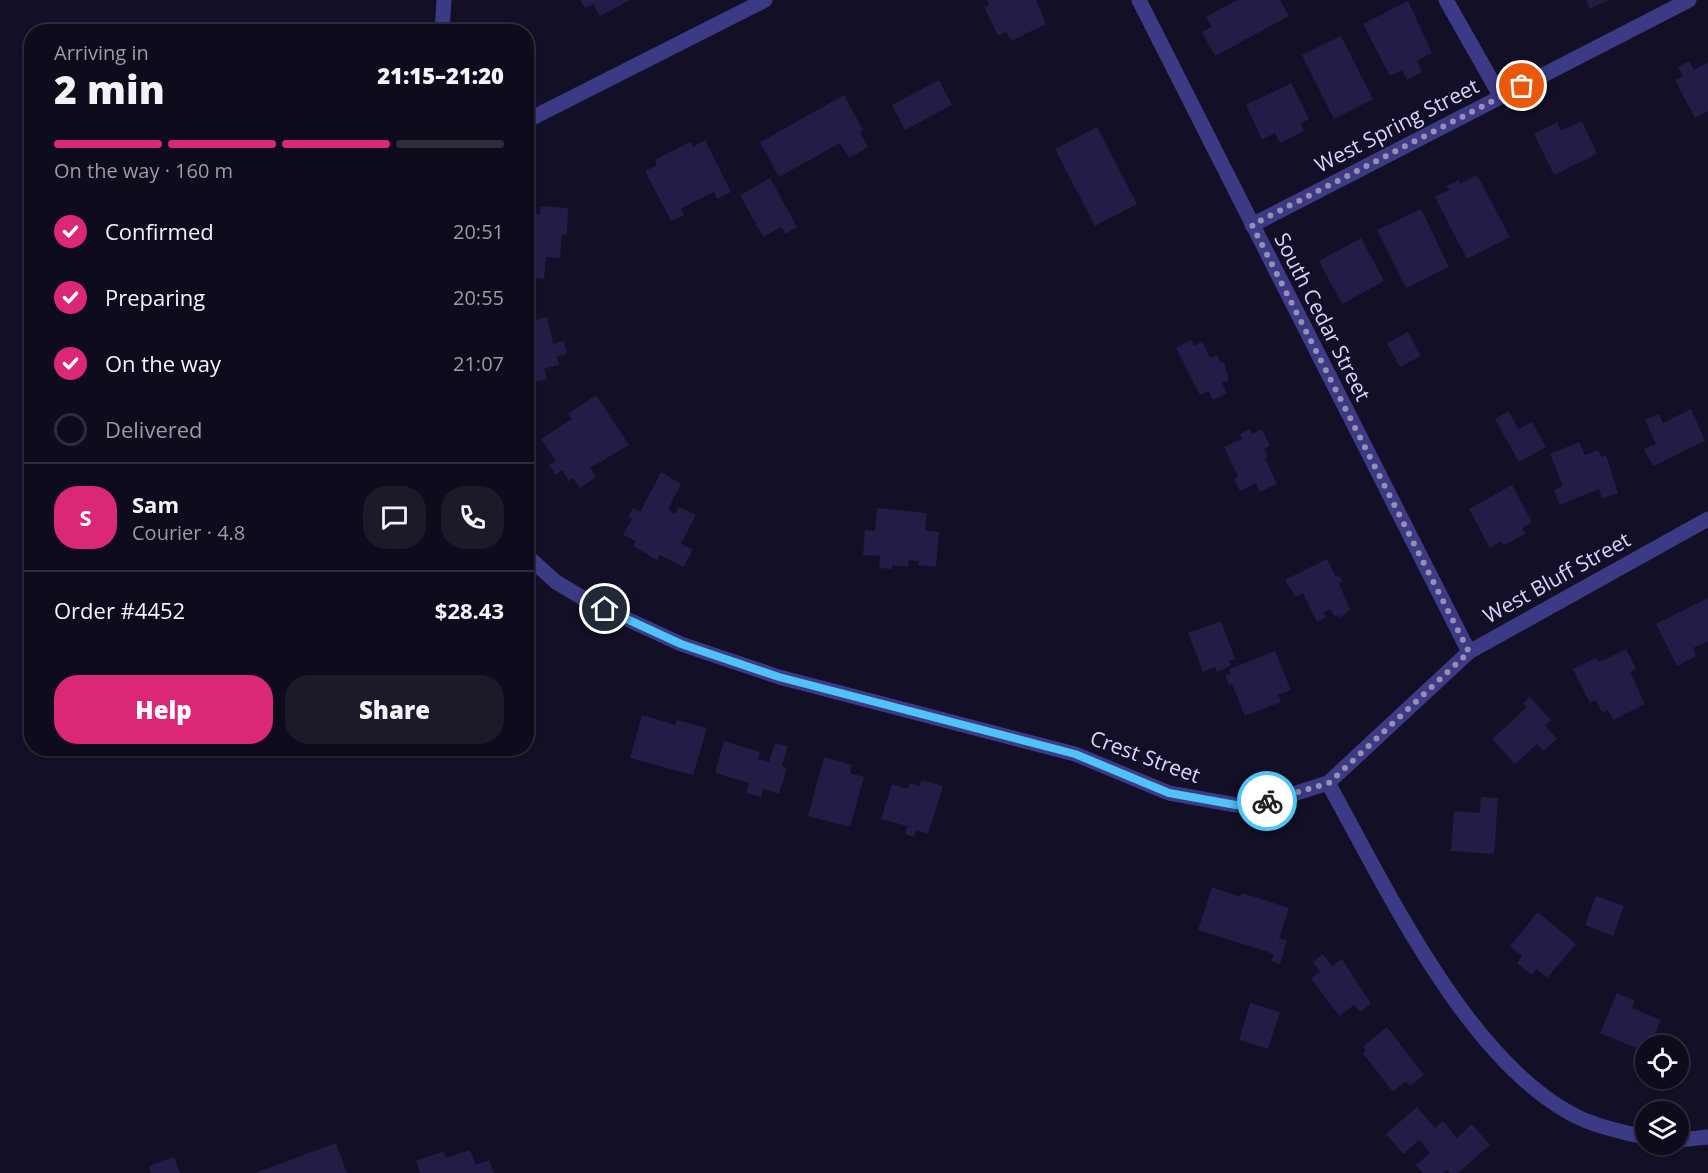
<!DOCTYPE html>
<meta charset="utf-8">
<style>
:root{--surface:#0e0b1c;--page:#1c1929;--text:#f1f3f6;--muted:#9b9ba3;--line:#2e2b3b;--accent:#db2777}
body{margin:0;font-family:"Open Sans",sans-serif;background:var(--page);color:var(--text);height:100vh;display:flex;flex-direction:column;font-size:22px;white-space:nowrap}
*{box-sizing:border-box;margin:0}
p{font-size:20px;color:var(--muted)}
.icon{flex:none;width:33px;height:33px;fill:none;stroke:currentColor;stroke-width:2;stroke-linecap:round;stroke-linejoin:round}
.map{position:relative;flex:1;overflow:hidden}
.panel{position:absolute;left:24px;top:24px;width:510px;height:732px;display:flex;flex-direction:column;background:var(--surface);border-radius:24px;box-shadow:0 2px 4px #0004,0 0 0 2px var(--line)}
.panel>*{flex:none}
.tools{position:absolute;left:1635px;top:1035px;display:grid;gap:12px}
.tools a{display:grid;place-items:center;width:54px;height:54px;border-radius:50%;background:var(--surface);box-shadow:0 2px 4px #0004,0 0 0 2px var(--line);font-size:30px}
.pin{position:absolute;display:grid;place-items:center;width:51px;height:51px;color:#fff;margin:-26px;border:3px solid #fff;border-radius:50%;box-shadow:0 2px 6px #0007}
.courier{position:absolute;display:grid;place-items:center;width:60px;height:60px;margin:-30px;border:4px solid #4fc3f7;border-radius:50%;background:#fff;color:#222;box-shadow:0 2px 8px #0007}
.head em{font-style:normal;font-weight:800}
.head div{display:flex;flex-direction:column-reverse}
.head{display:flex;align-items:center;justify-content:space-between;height:102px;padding:0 30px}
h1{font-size:39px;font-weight:800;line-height:45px}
.bar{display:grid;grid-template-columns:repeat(4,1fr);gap:9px 6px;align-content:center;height:72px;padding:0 30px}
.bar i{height:8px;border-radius:4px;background:var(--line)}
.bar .selected{background:var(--accent)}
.bar p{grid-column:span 4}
.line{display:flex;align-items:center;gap:15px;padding:0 30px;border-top:2px solid var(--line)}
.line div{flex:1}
.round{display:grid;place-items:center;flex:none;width:63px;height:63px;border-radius:24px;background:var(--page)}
ol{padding:0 30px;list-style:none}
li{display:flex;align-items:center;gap:18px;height:66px}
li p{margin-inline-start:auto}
li .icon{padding:6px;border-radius:50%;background:var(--accent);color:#fff;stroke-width:4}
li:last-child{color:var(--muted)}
li i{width:33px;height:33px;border:3px solid var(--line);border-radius:50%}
.action{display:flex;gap:12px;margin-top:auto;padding:12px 30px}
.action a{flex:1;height:69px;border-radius:24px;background:var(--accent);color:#fff;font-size:24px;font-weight:800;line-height:69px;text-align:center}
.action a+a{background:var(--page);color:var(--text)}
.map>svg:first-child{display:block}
.building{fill:#241b47}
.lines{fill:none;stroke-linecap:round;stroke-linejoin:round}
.minor{stroke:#3d3a85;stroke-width:15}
.done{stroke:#948fb3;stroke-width:6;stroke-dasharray:0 10.8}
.route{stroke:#4fc3f7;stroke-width:8}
.labels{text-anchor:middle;stroke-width:4.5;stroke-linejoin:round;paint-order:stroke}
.street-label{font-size:21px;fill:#d9d4ff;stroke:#130f26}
</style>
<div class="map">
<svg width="1708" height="1173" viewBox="0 0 1708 1173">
<rect width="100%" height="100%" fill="#130f26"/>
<g class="building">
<polygon points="580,0 631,0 600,16 593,4 585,8"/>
<polygon points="987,0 1036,0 1046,24 1011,41 1006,32 998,36 984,7 989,5"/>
<polygon points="1237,0 1280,0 1289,16 1215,56 1202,32 1212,27 1206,17"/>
<polygon points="1586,0 1609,0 1590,9"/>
<polygon points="1408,1 1432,53 1417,61 1422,72 1407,80 1402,70 1390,76 1363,24"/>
<polygon points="1341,36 1373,99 1334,119 1302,55"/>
<polygon points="1689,61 1694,70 1708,62 1708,111 1695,118 1675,80 1683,76 1678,67"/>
<polygon points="939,80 952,105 905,130 892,105"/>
<polygon points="1291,83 1309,119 1301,123 1304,131 1280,143 1275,133 1262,140 1246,105"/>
<polygon points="844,95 863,130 860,132 868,147 849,158 840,143 779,177 760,142"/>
<polygon points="1582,121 1597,154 1554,175 1534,134 1557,122 1561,131"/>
<polygon points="1097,127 1137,204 1095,226 1055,149"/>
<polygon points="705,140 731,192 717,199 714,192 681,208 684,215 671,221 645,171 657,165 655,160 691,142 693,147"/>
<polygon points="1477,175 1510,237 1467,259 1435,197 1449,190 1447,186 1459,180 1460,184"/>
<polygon points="770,178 797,227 786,234 781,227 763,237 740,195"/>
<polygon points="541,206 568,208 567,235 562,234 560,258 546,257 544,279 526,277 526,213 540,214"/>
<polygon points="1421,209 1449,267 1406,288 1377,230"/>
<polygon points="1361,238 1384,281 1342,304 1319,261"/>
<polygon points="547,317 553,344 564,341 567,354 557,356 559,365 544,369 547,379 526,384 526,322"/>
<polygon points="1408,332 1421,356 1400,367 1387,343"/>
<polygon points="1191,340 1194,346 1202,341 1210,358 1217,355 1221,363 1224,362 1229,380 1222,383 1227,393 1213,400 1208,391 1200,395 1176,348"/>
<polygon points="596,395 629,445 590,468 596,477 580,488 573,478 569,481 562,470 556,475 549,465 556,461 541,439 572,419 568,414"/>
<polygon points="1691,409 1705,441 1653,466 1644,449 1656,444 1645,420 1659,414 1663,423"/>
<polygon points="1509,411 1518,429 1532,422 1546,447 1519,462 1495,419"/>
<polygon points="1250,429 1252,434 1262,429 1270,446 1264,449 1268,456 1265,458 1277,484 1260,492 1256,483 1240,491 1234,479 1238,477 1224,447 1242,439 1240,434"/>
<polygon points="1579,442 1585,455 1598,450 1601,457 1606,455 1618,493 1602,499 1599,489 1560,505 1554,490 1563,486 1550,454"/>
<polygon points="661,472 681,484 668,509 675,514 679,507 696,515 681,544 693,550 683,567 660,555 657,560 633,546 636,541 623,535 632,519 628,517 633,508 640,512"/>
<polygon points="1512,485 1532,522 1522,528 1525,534 1504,545 1501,541 1490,548 1469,509"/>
<polygon points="877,508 927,513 925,530 939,532 936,567 918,565 919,561 909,560 908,567 892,565 892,569 879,568 880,556 863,555 865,530 875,531"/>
<polygon points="1327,559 1336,577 1339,575 1343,582 1339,583 1350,610 1340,618 1339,615 1335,617 1330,609 1324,613 1326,617 1317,622 1303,593 1296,597 1285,580"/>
<polygon points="1708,598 1708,641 1693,648 1696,656 1677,666 1656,624"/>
<polygon points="1221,621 1235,659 1229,661 1231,666 1217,672 1215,667 1203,672 1188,633"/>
<polygon points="1626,649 1636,669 1630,672 1645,704 1613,720 1608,710 1602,713 1596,700 1590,703 1573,669 1596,658 1599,662"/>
<polygon points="1275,651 1291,690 1278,695 1281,702 1245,716 1232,684 1229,685 1225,675 1231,674 1229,669"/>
<polygon points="1530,697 1551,720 1545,726 1557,739 1543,751 1537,744 1515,764 1492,739 1527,707 1523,703"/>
<polygon points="642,715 675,725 677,720 707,728 693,775 630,758"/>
<polygon points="724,741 760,752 758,759 769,762 775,743 788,746 782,766 787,768 779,794 763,789 761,797 746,793 749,783 715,773"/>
<polygon points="824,757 852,765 850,773 864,777 850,827 808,816"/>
<polygon points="921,780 943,786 928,834 916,830 914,837 905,834 907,826 881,819 892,784 908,789 910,783 919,786"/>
<polygon points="1481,797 1498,798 1494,854 1451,851 1454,811 1480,813"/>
<polygon points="1212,887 1240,897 1242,893 1289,908 1279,938 1287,940 1280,964 1271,961 1274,954 1198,930"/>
<polygon points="1596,896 1624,906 1613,936 1585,925"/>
<polygon points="1538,912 1576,944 1547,978 1537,969 1531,975 1517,963 1522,956 1510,946"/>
<polygon points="1323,954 1332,966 1342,959 1371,1004 1360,1012 1354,1005 1339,1016 1311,978 1320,972 1313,962"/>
<polygon points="1617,993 1635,1001 1632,1008 1661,1020 1652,1041 1661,1046 1646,1046 1646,1052 1600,1033"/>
<polygon points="1250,1003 1280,1012 1268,1049 1239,1040"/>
<polygon points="1387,1027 1424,1075 1410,1086 1406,1081 1393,1092 1363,1053 1366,1050 1363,1046"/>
<polygon points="1417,1107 1435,1128 1443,1121 1457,1138 1472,1124 1490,1145 1458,1173 1450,1173 1447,1170 1443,1173 1423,1173 1416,1165 1430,1153 1419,1140 1403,1154 1386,1134"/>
<polygon points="336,1143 347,1173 255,1173"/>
<polygon points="470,1150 476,1165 489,1160 494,1173 420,1173 416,1161 444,1151 446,1158"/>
<polygon points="174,1157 180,1173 151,1173 149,1166"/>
</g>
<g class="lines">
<g class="minor">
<polyline points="1139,0 1469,652"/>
<polyline points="1446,0 1501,97"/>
<polyline points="442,32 444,0"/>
<polyline points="526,121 765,0"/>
<polyline points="1252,225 1689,0"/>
<polyline points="526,555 556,582 586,600 681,644 779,677 1075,754 1169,793 1236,805 1274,800 1328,783 1469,652 1708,519"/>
<path d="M1328 783C1386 887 1471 1070 1584 1120 1604 1128 1625 1133 1646 1137"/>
<polyline points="1678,1140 1708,1137"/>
</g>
</g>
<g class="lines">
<polyline class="done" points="1267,801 1329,783 1469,652 1252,225 1522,86"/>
<polyline class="route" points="605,609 681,644 779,677 1075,754 1169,793 1236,805 1267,801"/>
</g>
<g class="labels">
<g class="street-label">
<text transform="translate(1397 126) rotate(-27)" y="7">West Spring Street</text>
<text transform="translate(1322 317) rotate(63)" y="7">South Cedar Street</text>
<text transform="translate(1557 578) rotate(-29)" y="7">West Bluff Street</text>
<text transform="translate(1145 757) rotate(20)" y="7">Crest Street</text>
</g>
</g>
</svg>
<div class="tools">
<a><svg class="icon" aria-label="locate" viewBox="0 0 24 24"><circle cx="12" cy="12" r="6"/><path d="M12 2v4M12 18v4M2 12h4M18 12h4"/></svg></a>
<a><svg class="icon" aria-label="layers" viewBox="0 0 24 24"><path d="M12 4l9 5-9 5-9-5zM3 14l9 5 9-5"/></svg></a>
</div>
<div class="pin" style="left:1522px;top:86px;background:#ea580c"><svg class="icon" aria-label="bag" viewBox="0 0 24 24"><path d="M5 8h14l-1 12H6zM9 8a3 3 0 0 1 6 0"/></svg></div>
<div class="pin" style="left:605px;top:609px;background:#1f2937"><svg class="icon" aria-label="home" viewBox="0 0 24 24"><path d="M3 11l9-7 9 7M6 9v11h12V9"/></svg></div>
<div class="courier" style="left:1267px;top:801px"><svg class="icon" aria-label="bike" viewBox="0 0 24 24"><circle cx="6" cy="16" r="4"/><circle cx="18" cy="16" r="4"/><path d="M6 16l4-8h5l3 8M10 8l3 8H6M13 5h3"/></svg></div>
<section class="panel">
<div class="head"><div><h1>2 min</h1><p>Arriving in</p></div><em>21:15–21:20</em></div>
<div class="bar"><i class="selected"></i><i class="selected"></i><i class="selected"></i><i></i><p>On the way · 160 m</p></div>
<ol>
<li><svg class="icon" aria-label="check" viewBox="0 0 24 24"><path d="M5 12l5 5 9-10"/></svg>Confirmed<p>20:51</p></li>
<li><svg class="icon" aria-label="check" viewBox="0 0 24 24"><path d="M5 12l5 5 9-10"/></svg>Preparing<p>20:55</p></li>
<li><svg class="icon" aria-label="check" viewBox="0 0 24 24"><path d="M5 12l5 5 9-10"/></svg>On the way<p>21:07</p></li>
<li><i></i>Delivered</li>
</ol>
<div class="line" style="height:108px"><b class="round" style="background:var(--accent);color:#fff">S</b><div><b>Sam</b><p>Courier · 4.8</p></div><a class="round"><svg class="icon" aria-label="chat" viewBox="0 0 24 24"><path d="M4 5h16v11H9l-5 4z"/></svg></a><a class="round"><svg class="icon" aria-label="phone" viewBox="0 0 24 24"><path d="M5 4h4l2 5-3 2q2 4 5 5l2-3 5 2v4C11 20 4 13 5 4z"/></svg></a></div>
<div class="line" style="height:78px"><div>Order #4452</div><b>$28.43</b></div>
<div class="action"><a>Help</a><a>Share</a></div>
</section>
</div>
